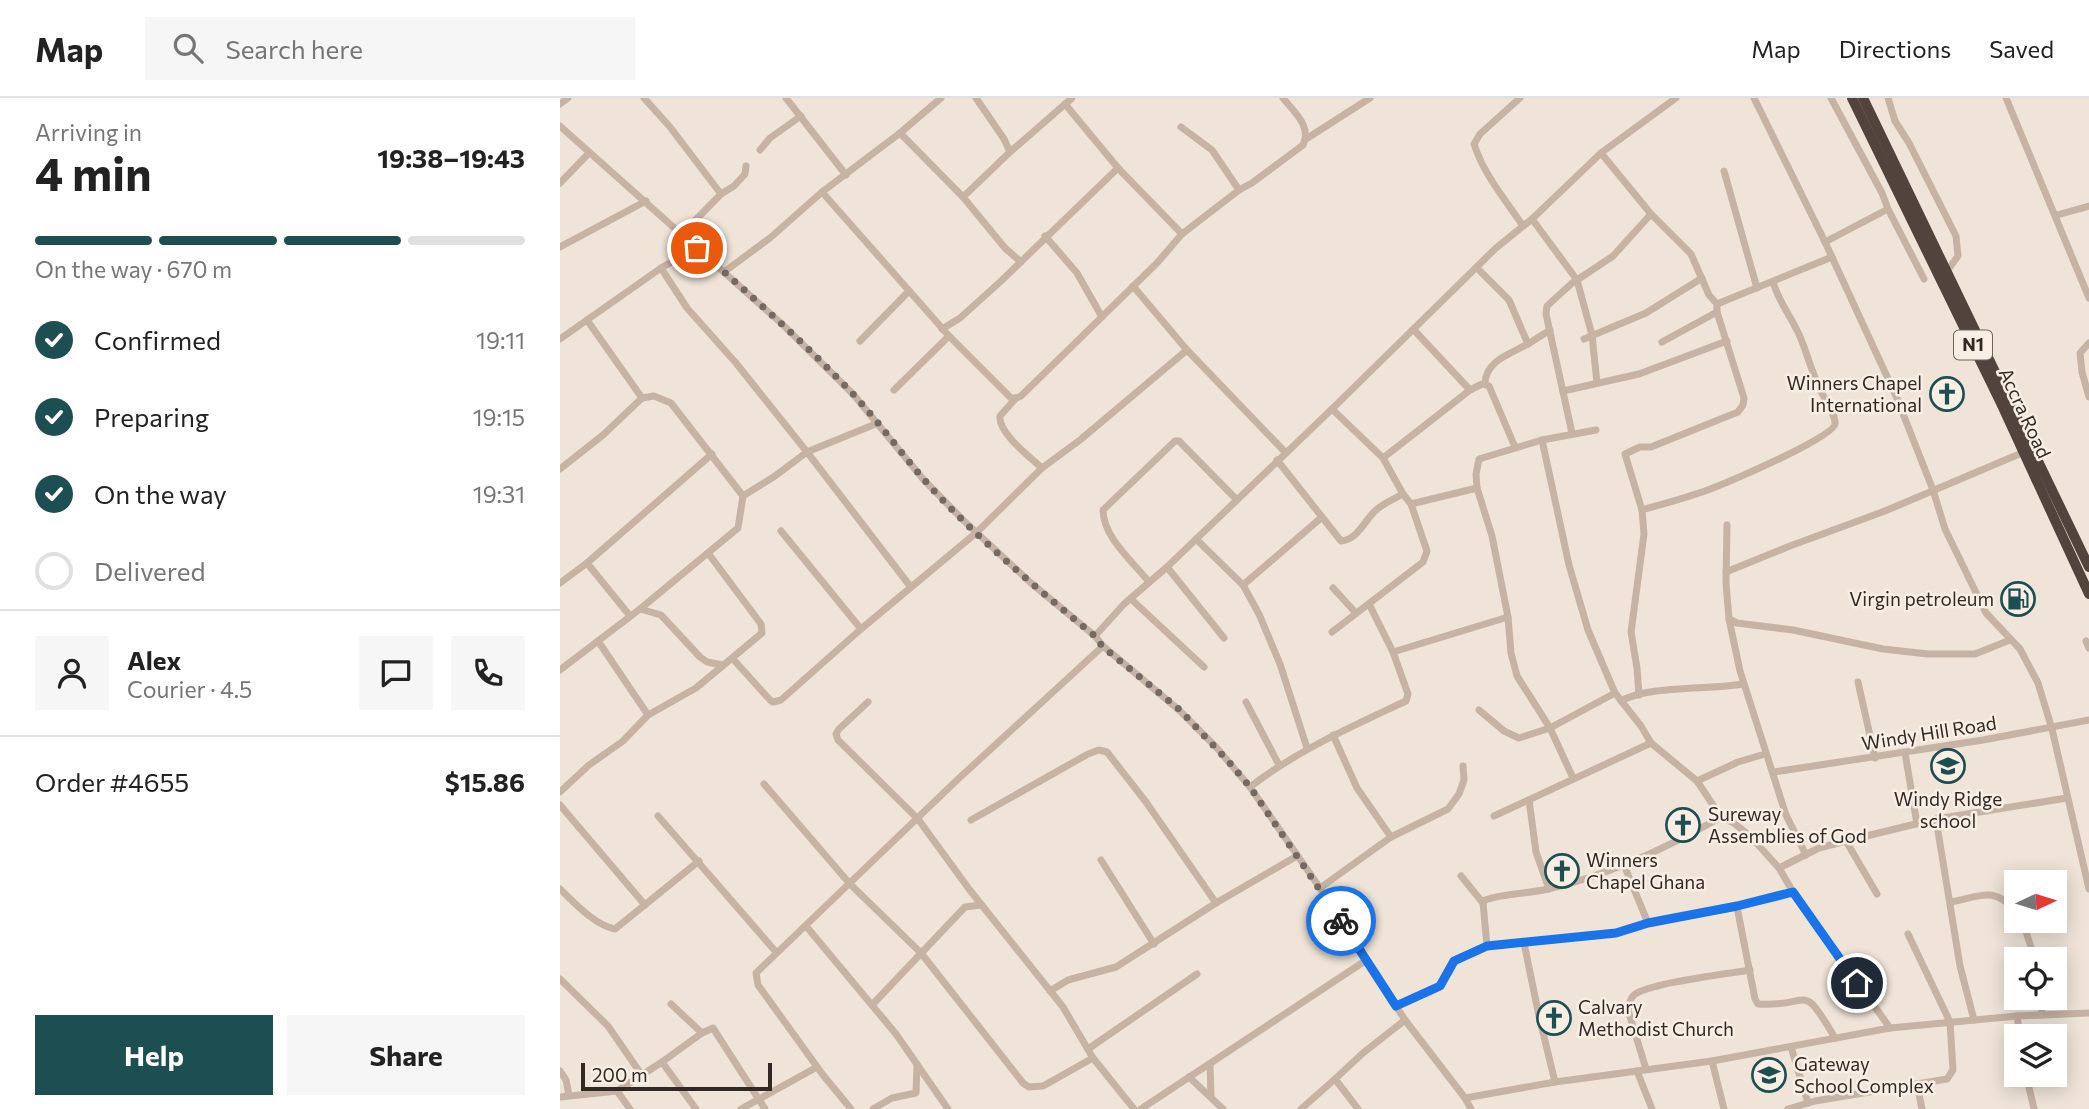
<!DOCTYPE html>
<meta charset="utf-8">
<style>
:root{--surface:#fff;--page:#f6f6f6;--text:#222;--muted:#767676;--line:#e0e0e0;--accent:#1d4f52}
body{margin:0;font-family:Commissioner,sans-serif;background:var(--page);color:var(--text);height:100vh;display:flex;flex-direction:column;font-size:26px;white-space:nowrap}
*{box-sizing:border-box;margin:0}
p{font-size:23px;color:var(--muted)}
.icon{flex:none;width:38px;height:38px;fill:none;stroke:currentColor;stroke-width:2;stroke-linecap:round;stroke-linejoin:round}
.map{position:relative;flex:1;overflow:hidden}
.sheet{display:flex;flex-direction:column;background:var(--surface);width:560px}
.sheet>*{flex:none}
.needle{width:46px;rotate:86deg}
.tools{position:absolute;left:1444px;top:772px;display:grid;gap:14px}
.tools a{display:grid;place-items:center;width:63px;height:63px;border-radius:0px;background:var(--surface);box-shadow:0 4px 18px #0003;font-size:35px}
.scale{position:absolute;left:21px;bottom:18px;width:191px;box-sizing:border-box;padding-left:7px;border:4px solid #322925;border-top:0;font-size:19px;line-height:24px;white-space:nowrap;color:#322925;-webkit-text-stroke:5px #f8eee3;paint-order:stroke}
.pin{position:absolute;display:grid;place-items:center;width:60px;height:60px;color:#fff;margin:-30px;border:4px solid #fff;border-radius:50%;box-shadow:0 2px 7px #0007}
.courier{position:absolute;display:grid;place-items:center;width:70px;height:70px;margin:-35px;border:5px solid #1a73e8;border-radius:50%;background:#fff;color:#222;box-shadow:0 2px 9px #0007}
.head em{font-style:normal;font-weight:700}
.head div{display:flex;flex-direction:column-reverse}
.head{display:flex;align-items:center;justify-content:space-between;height:119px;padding:0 35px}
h1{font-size:46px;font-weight:700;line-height:52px}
.bar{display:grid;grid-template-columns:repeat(4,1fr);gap:10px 7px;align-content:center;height:84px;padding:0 35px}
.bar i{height:9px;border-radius:5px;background:var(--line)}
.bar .active{background:var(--accent)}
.bar p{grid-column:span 4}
.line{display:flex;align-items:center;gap:18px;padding:0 35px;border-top:2px solid var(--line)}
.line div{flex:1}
.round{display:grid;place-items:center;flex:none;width:74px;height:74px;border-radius:0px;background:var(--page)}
ol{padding:0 35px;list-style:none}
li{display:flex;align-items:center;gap:21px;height:77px}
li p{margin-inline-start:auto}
li .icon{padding:7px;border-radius:50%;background:var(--accent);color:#fff;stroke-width:4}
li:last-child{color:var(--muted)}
li i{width:38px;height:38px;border:4px solid var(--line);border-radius:50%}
.cta{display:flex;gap:14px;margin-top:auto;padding:14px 35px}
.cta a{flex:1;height:80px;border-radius:0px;background:var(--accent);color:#fff;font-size:28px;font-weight:700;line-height:80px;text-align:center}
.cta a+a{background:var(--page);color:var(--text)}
header{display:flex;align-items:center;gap:42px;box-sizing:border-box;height:98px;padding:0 35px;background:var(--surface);border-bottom:2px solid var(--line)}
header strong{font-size:33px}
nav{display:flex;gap:38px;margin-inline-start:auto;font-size:24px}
.search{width:490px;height:63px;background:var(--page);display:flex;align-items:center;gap:18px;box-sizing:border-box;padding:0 24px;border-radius:0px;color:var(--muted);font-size:26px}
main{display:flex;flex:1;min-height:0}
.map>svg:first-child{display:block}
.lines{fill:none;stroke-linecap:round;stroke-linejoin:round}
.minor{stroke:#c7b3a4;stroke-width:7}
.highway{stroke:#53433d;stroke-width:10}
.done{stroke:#746a63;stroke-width:7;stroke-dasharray:0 12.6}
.route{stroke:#1a73e8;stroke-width:9}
.labels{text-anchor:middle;stroke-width:5;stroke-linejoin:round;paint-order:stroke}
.shield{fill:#f8eee3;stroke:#6d645e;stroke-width:2}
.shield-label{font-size:18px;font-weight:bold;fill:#322925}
.poi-label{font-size:19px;fill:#322925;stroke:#f8eee3;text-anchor:start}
.street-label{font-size:19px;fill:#322925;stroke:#f8eee3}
</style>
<header>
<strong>Map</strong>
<div class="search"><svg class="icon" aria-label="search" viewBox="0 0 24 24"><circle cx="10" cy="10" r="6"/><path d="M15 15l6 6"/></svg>Search here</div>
<nav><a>Map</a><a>Directions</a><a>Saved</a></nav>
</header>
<main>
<section class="sheet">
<div class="head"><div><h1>4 min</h1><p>Arriving in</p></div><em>19:38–19:43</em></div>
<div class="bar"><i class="active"></i><i class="active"></i><i class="active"></i><i></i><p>On the way · 670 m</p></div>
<ol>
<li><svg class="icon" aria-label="check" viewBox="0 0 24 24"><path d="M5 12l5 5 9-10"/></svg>Confirmed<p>19:11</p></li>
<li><svg class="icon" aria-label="check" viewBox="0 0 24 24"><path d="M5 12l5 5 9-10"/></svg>Preparing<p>19:15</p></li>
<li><svg class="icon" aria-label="check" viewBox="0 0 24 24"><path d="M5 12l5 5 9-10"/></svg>On the way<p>19:31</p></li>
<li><i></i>Delivered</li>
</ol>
<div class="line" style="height:126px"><a class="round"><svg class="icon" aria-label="person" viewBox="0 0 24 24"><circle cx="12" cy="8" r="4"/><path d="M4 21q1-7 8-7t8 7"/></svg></a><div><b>Alex</b><p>Courier · 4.5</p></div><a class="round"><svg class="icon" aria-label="chat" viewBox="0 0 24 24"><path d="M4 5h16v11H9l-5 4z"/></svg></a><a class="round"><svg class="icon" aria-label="phone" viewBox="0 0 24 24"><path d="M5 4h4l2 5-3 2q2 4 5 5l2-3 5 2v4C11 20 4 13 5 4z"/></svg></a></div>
<div class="line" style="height:91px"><div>Order #4655</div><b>$15.86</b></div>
<div class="cta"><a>Help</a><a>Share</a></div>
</section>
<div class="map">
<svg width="1529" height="1011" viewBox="0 0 1529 1011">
<rect width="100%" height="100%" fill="#efe4d7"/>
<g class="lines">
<g class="minor">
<polyline points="84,0 110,29 161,96"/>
<polyline points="226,0 286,77"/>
<polyline points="416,0 444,41 450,54"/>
<path d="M960 0 920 36 914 46C924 77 945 101 963 128"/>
<polyline points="1194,0 1265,144 1336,298 1373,392 1385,431 1426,515 1460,551 1478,585 1492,631 1529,791"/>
<polyline points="1271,0 1322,95 1328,111 1364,181"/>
<polyline points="1328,0 1335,23 1349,45 1396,138 1398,158 1387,173"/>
<polyline points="1446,0 1529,200"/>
<polyline points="0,6 8,0"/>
<polyline points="0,28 222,226 293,296 363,381 403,422 471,485 535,538 543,548 619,612 656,649 690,689 760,790 845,922 905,1000 995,984 1152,963 1330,930 1457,918 1529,915"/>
<polyline points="621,29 652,52 679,92"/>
<polyline points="340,35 403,99 445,150 461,164"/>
<polyline points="746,41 810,0"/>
<polyline points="200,52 210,40 241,18"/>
<polyline points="1041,55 1091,116 1131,156 1149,197 1157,206 1157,214 1184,300 1183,307 1178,314 1091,349 1080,349 1065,356 1082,412 1084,436 1071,534 1077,570 1079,597"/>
<polyline points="1164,73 1197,190"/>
<polyline points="0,85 29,55"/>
<polyline points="262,94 389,238 451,300 456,300"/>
<polyline points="403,99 450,54 512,0"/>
<polyline points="1497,117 1529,108"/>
<polyline points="972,121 1017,182 1032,237 1037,285"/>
<path d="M622 136 679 92 692 85 743 47C752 28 734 14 723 0"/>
<polyline points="121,137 161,96 174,88 185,76 186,68"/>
<polyline points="485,138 517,175 542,219"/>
<polyline points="1265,144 1328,111"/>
<polyline points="0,149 86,103"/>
<polyline points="101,170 127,210 176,265 247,354 350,488"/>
<polyline points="917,170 949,202 968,246 990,232"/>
<polyline points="164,174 210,140 262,94 340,35 381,0"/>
<polyline points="573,188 627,252 726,355"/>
<polyline points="1157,206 1272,159"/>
<polyline points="382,231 400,220 440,184 558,70"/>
<polyline points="854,232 910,292"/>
<polyline points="0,241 101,170 137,150"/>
<polyline points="1024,241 1086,215 1142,180"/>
<polyline points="300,243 348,194"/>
<polyline points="1102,244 1157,214"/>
<polyline points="1529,245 1520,255 1522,274 1529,299"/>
<path d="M925 286C925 263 950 256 968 246"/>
<polyline points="334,292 389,238"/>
<polyline points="1003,293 1079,276 1167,243"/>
<polyline points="772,311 823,360 843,396 851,406 867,453 863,464 772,534"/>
<polyline points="1012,335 986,216 987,208 1011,186 1053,158 1091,116"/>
<polyline points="982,342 1009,467 1028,532 1055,595 1081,628 1091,645 1137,683 1161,719 1174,725 1191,739 1219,770 1233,794 1330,930"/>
<polyline points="823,360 910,292 922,286 929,288 955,349"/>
<path d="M717 362 781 443C797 442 804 424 814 414 821 406 834 401 843 396"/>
<path d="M482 370C470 359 438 335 440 318L456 300 461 298 597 165 622 136 558 70 505 6"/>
<polyline points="0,371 43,337 82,300 27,222"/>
<polyline points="183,398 215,378 247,354 318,325"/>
<polyline points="851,406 917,390"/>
<path d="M1082 412C1106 405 1130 399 1153 390 1171 383 1274 339 1275 326 1276 316 1264 301 1260 291 1252 275 1248 258 1241 241 1233 221 1219 205 1213 184"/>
<polyline points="1167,427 1166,485 1169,521 1180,573 1226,717 1246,757"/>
<polyline points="221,433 301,531"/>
<polyline points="636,441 683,487 699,516 720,566 747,650"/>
<polyline points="27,465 70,518"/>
<polyline points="607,469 664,540"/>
<polyline points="1166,474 1230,448 1325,413 1464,354"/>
<path d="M589 484C573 464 543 439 543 412L615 343H619L677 402"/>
<polyline points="0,485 27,465 152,356"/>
<polyline points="683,487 762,419"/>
<polyline points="773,490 795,514"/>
<polyline points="571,501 644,569"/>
<polyline points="80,511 101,517 140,559 147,564 163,567"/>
<polyline points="1169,521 1177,525 1233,532 1323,551 1368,556 1415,556 1450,542"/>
<polyline points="535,538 564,506 607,469 772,311 936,150 972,121 1041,55 1116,0"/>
<polyline points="38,543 88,617"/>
<polyline points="1526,543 1529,550"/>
<polyline points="833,554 948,519"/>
<polyline points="173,561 210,602 213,604 221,602 301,531 416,435 482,370 520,342 627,252"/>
<polyline points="0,572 80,511 178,430 183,398 111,305 94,298 82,300"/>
<polyline points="1298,584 1315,660"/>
<path d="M1061 603C1089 587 1149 592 1183 586"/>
<polyline points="308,604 279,631 276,636 278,642 358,721 409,791 503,909 533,960 574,1011"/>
<polyline points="686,604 719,667"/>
<polyline points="919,612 944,633 959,640 990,630 1055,595"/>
<polyline points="773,637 797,690 831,739"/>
<polyline points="1345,655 1357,726"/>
<polyline points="1214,674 1423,642 1529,622"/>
<polyline points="1013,680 990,630 957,578 951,555 948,519 932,438 917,390 916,376 919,361 982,342 1036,332"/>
<polyline points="1137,683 1178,664 1205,656"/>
<polyline points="204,686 290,786 361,855 463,985 469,989 483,988 533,960"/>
<path d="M690 689C738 652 791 629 846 603L848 596 833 554 809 506"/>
<polyline points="0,694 29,667 63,643 88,617 136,590 202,535 201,526 148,455"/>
<polyline points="969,702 976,754 989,791"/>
<polyline points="0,707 85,807"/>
<polyline points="98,718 216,854"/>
<polyline points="934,718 1091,645"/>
<polyline points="1376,721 1400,868 1414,922"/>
<polyline points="411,722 528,656 539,652 547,654 586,704 656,805"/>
<polyline points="1286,743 1317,796"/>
<polyline points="541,762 594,846"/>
<polyline points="1064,767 1088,825"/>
<polyline points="1219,770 1259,750 1286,743 1376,721 1507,700"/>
<polyline points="901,778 923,805"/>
<polyline points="760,790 831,739 888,711 899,696 904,682 903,668"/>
<path d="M0 791C15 805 34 827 55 831L139 763"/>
<path d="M1391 804C1422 798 1433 788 1456 813"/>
<path d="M1177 809 1195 901 1198 906C1252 910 1240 880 1275 940"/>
<polyline points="1462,822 1475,861"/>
<polyline points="246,828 336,936 388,1011"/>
<polyline points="964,845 979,918 995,984"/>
<path d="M927 848 923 805 925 802C944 795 968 796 988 791 1050 777 1107 750 1161 719"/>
<polyline points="0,881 48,928 81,976"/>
<polyline points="490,893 508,882 556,869 656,805 737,758"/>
<polyline points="1481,900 1482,917"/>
<polyline points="111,906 142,935"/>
<polyline points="312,907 405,809 421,807"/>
<polyline points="836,908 880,888 894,863 927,848 1056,835 1088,825 1177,809 1233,794"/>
<polyline points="1457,918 1460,938"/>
<polyline points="1231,949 1248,1005"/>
<polyline points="528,951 637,876"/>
<polyline points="1152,963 1164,1011"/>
<polyline points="102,964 136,1011"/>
<polyline points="650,966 651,998"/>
<path d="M1086 971 1068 912C1069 907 1070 900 1074 897 1089 885 1167 876 1190 872"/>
<polyline points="0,973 6,982 9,997"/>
<polyline points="1077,973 1092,1011"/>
<polyline points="1466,976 1474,1011"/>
<polyline points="629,979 663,1011"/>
<polyline points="1357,986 1362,1011"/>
<polyline points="57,993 70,1011"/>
<polyline points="0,999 57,993 102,964 142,935 153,930 205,1011"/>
<polyline points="905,1000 911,1011"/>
<polyline points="181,1011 257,969"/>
<polyline points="291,1011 263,977 198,887 196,875 396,683 543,548"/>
<polyline points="313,1011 332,1000 356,995 357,966"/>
<polyline points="581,1011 805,863"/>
<polyline points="741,1011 775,981"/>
<polyline points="798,1011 775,981 803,955 845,922"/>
<polyline points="1228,1011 1255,1003 1387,981 1393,972 1390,924 1348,836"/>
</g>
<g class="highway">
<polyline points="1292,0 1440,303 1529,496"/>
<polyline points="1303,0 1529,469"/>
</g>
</g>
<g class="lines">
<path class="done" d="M137 150C190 197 243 243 292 295 322 327 347 364 377 396 426 448 480 493 535 538L542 548 620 612 669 664 690 689 781 823"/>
<polyline class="route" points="781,823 836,908 880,888 894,863 927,848 1056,835 1088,825 1177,808 1233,794 1297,885"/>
</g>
<defs>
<g id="church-ring" transform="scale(1.75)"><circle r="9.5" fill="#f8eee3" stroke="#1d4f52" stroke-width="1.5"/><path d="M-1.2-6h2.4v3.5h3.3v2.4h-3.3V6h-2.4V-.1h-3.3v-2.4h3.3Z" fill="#1d4f52"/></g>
<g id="fuel-ring" transform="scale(1.75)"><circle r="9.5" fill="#f8eee3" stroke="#1d4f52" stroke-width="1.5"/><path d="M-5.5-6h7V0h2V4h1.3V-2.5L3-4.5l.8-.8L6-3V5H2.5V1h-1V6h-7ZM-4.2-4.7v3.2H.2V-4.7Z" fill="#1d4f52"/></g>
<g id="school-ring" transform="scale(1.75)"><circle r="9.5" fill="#f8eee3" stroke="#1d4f52" stroke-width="1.5"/><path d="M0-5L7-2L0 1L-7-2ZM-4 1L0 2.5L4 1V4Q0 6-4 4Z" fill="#1d4f52"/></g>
</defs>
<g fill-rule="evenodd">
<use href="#church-ring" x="1387" y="296"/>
<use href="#fuel-ring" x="1458" y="501"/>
<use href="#school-ring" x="1388" y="668"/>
<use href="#church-ring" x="1123" y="727"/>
<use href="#church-ring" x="1002" y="773"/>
<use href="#church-ring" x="994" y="920"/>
<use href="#school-ring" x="1209" y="977"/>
</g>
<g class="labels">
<rect class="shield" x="1394" y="232.5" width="38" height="29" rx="5"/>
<g class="shield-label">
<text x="1413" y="253">N1</text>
</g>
<g class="poi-label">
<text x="1362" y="292" text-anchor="end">Winners Chapel<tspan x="1362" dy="22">International</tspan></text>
<text x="1434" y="508" text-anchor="end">Virgin petroleum</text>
<text x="1388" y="708" text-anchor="middle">Windy Ridge<tspan x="1388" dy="22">school</tspan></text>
<text x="1148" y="723">Sureway<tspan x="1148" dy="22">Assemblies of God</tspan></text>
<text x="1026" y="769">Winners<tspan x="1026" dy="22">Chapel Ghana</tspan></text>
<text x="1018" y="916">Calvary<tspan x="1018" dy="22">Methodist Church</tspan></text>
<text x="1234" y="973">Gateway<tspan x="1234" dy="22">School Complex</tspan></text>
</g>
<g class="street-label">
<text transform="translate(1465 315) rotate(65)" y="7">Accra Road</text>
<text transform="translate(1369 635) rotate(-9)" y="7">Windy Hill Road</text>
</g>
</g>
</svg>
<div class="tools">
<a><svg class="needle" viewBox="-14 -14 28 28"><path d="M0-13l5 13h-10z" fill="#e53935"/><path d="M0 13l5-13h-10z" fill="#767676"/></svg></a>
<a><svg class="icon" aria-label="locate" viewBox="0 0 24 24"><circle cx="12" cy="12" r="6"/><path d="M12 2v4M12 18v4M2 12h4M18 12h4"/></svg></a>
<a><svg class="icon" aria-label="layers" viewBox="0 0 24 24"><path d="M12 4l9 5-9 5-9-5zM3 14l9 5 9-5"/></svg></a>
</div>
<div class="scale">200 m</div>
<div class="pin" style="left:137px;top:150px;background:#ea580c"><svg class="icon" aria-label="bag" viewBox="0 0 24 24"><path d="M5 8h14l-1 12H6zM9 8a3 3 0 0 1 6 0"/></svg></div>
<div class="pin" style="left:1297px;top:885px;background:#1f2937"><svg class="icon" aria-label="home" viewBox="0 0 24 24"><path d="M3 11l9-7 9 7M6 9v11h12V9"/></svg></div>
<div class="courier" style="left:781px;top:823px"><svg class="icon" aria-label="bike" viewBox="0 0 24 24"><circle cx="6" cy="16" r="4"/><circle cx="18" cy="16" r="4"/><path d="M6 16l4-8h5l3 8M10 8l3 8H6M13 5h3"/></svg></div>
</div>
</main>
